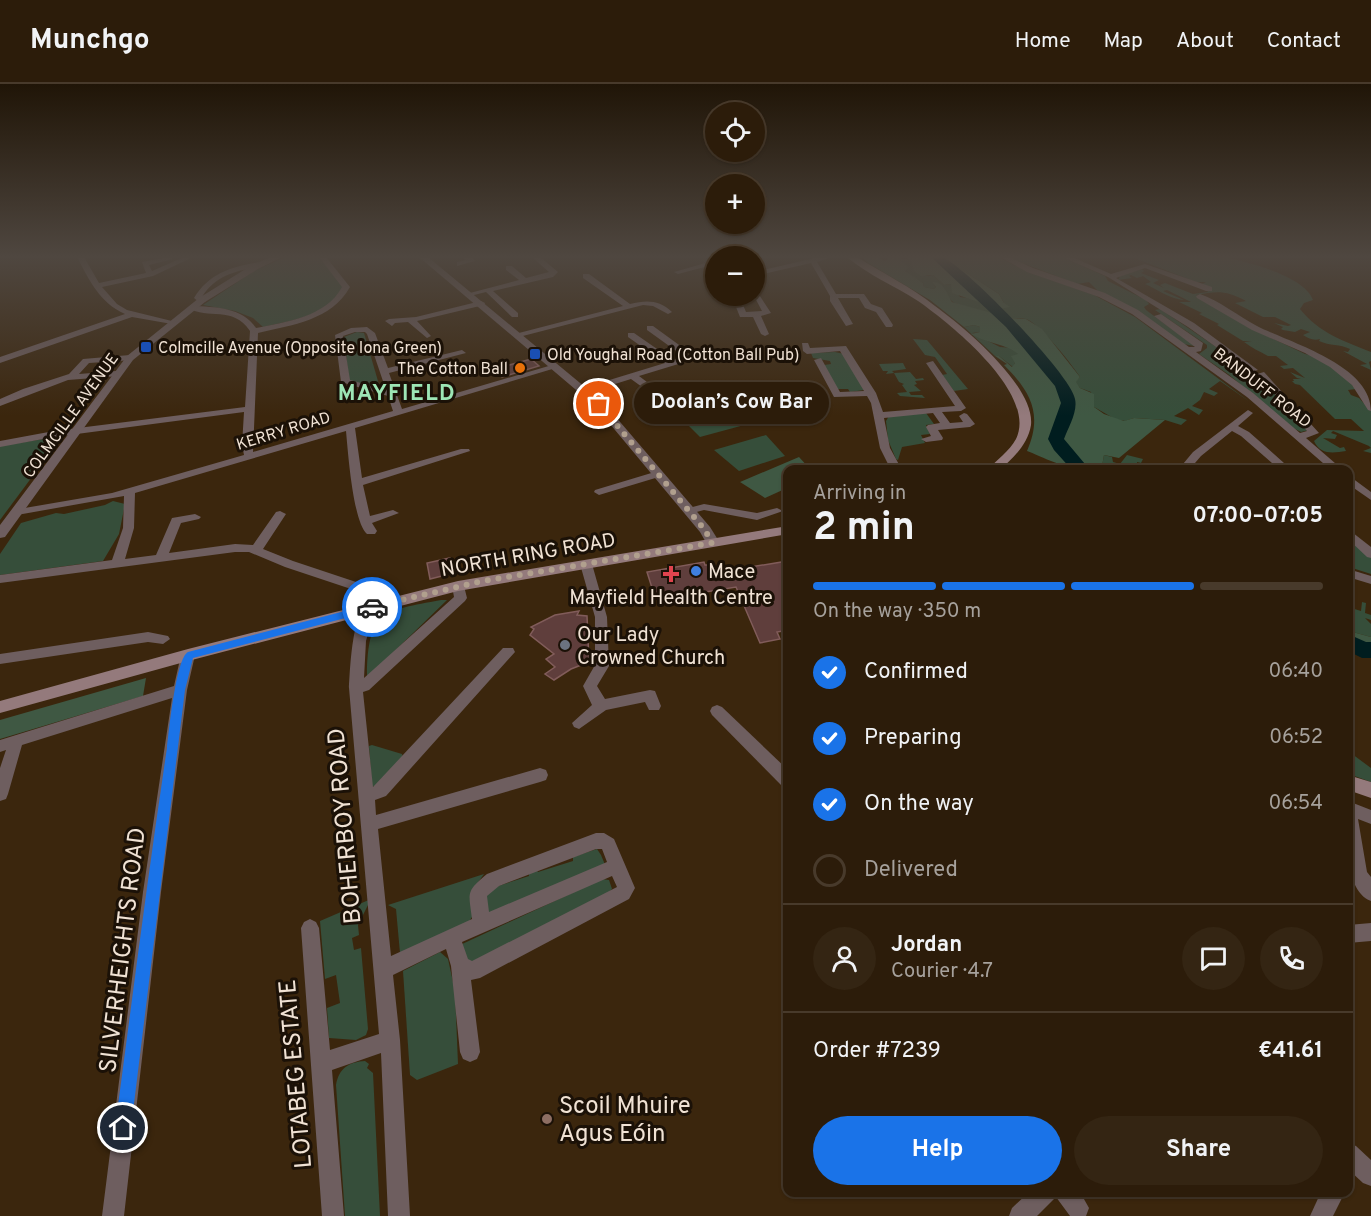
<!DOCTYPE html>
<meta charset="utf-8">
<style>
:root{--surface:#2c1c0a;--page:#342513;--text:#f1f3f6;--muted:#a6a19c;--line:#483a2b;--accent:#1a73e8}
body{margin:0;font-family:Overpass,sans-serif;background:var(--page);color:var(--text);height:100vh;display:flex;flex-direction:column;font-size:22px;white-space:nowrap}
*{box-sizing:border-box;margin:0}
p{font-size:20px;color:var(--muted)}
.icon{flex:none;width:33px;height:33px;fill:none;stroke:currentColor;stroke-width:2;stroke-linecap:round;stroke-linejoin:round}
.map{position:relative;flex:1;overflow:hidden}
.sheet{position:absolute;left:783px;top:381px;width:570px;height:732px;display:flex;flex-direction:column;background:var(--surface);border-radius:12px;box-shadow:0 2px 4px #0004,0 0 0 2px var(--line)}
.sheet>*{flex:none}
.controls{position:absolute;left:705px;top:18px;display:grid;gap:12px}
.controls a{display:grid;place-items:center;width:60px;height:60px;border-radius:50%;background:var(--surface);box-shadow:0 2px 4px #0004,0 0 0 2px var(--line);font-size:30px}
.pin{position:absolute;display:grid;place-items:center;width:51px;height:51px;color:#fff;margin:-26px;border:3px solid #fff;border-radius:50%;box-shadow:0 2px 6px #0007}
.courier{position:absolute;display:grid;place-items:center;width:60px;height:60px;margin:-30px;border:4px solid #1a73e8;border-radius:50%;background:#fff;color:#222;box-shadow:0 2px 8px #0007}
.bubble{position:absolute;height:42px;border-radius:21px;background:var(--surface);box-shadow:0 2px 4px #0004,0 0 0 2px var(--line);font-size:20px;font-weight:700;line-height:42px;text-align:center}
.head em{font-style:normal;font-weight:700}
.head div{display:flex;flex-direction:column-reverse}
.head{display:flex;align-items:center;justify-content:space-between;height:102px;padding:0 30px}
h1{font-size:39px;font-weight:700;line-height:45px}
.bar{display:grid;grid-template-columns:repeat(4,1fr);gap:9px 6px;align-content:center;height:72px;padding:0 30px}
.bar i{height:8px;border-radius:4px;background:var(--line)}
.bar .on{background:var(--accent)}
.bar p{grid-column:span 4}
.line{display:flex;align-items:center;gap:15px;padding:0 30px;border-top:2px solid var(--line)}
.line div{flex:1}
.round{display:grid;place-items:center;flex:none;width:63px;height:63px;border-radius:32px;background:var(--page)}
ol{padding:0 30px;list-style:none}
li{display:flex;align-items:center;gap:18px;height:66px}
li p{margin-inline-start:auto}
li .icon{padding:6px;border-radius:50%;background:var(--accent);color:#fff;stroke-width:4}
li:last-child{color:var(--muted)}
li i{width:33px;height:33px;border:3px solid var(--line);border-radius:50%}
.cta{display:flex;gap:12px;margin-top:auto;padding:12px 30px}
.cta a{flex:1;height:69px;border-radius:36px;background:var(--accent);color:#fff;font-size:24px;font-weight:700;line-height:69px;text-align:center}
.cta a+a{background:var(--page);color:var(--text)}
header{display:flex;align-items:center;gap:36px;box-sizing:border-box;height:84px;padding:0 30px;background:var(--surface);border-bottom:2px solid var(--line)}
header strong{font-size:28px}
nav{display:flex;gap:33px;margin-inline-start:auto;font-size:21px}
.map>svg:first-child{display:block}
.green{fill:#364e3a}
.forest{fill:#3f5843}
.lines{fill:none;stroke-linecap:round;stroke-linejoin:round}
.river{fill:#001d1f;fill-rule:evenodd}
.building{fill:#5f3e3c;stroke:#815c5a;stroke-width:1.5}
.minor{fill:#6e5e5f;fill-rule:evenodd}
.tertiary{fill:#6e5e5f;fill-rule:evenodd}
.secondary{fill:#947a7c;fill-rule:evenodd}
.route{fill:#1a73e8}
.done{stroke:#b1a08e;stroke-width:6;stroke-dasharray:0 10.8}
.transit-dot{fill:#1a4fb4;stroke:#1b1107;stroke-width:2}
.food-dot{fill:#e8710a;stroke:#1b1107;stroke-width:2}
.shop-dot{fill:#3f7fe0;stroke:#1b1107;stroke-width:2}
.health-dot{fill:#e0444e;stroke:#1b1107;stroke-width:2}
.worship-dot{fill:#6b7280;stroke:#1b1107;stroke-width:2}
.education-dot{fill:#8d6e63;stroke:#1b1107;stroke-width:2}
.labels{text-anchor:middle;stroke-width:6;stroke-linejoin:round;paint-order:stroke}
.far-poi-label{font-size:16px;fill:#f0e2d4;stroke:#1b1107;text-anchor:start}
.far-street-label{font-size:16px;fill:#f0e2d4;stroke:#1b1107}
.street-label{font-size:20px;fill:#f0e2d4;stroke:#1b1107}
.poi-label{font-size:20px;fill:#f0e2d4;stroke:#1b1107;text-anchor:start}
.far-district-label{font-size:22px;font-weight:bold;letter-spacing:1.5px;fill:#9de6b5;stroke:#1b1107}
.near-street-label{font-size:24px;fill:#f0e2d4;stroke:#1b1107}
.near-poi-label{font-size:24px;fill:#f0e2d4;stroke:#1b1107;text-anchor:start}
</style>
<header>
<strong>Munchgo</strong>
<nav><a>Home</a><a>Map</a><a>About</a><a>Contact</a></nav>
</header>
<div class="map">
<svg width="1371" height="1132" viewBox="0 0 1371 1132">
<rect width="100%" height="100%" fill="#3b260d"/>
<g class="green">
<path d="M285 173H318L335 190 344 203C331 232 291 236 263 243L253 234 235 227 203 221 254 187Z"/>
<path d="M893 173 911 176 914 183 927 192 933 191 944 201 951 200 960 213 1004 219 999 210 942 173H998L1026 187 1094 211 1135 233 1250 318 1220 297 1209 305 1218 309 1214 312 1204 308 1200 316 1192 322 1203 326 1199 331 1188 324 1174 332 1187 336 1181 341 1165 336 1134 334 1125 337 1115 335 1094 323 1091 308 1080 304 1075 298 1080 293C1071 279 1040 240 1026 235 1021 234 1016 235 1011 234 1004 233 957 221 953 218 946 212 939 204 932 198L936 203 934 205 924 203 923 199 909 191Z"/>
<polygon points="1007,173 1062,173 1105,192 1108,197 1146,216 1149,220 1144,223 1146,226 1195,262 1183,260 1099,208 1089,198 1077,200"/>
<path d="M1132 173C1158 173 1200 169 1224 173 1248 178 1305 192 1313 216L1304 219 1300 225C1319 249 1344 257 1371 268V277L1369 278 1371 286 1360 281 1367 280 1343 267 1348 268 1350 265C1340 260 1330 262 1319 257L1320 255C1313 257 1308 254 1303 251L1310 248 1301 245 1295 248 1283 246 1281 245 1283 243 1274 239 1288 242 1291 241 1275 233H1263L1235 219 1246 217C1226 206 1217 207 1196 211L1249 243 1305 270C1325 273 1343 290 1356 305L1348 306 1351 311 1359 314 1371 327V369L1363 367 1371 364 1369 362 1333 347 1331 349 1337 351 1335 355 1323 354 1340 364 1344 363 1346 367C1333 369 1320 371 1314 357L1327 346 1364 347 1351 335H1335L1300 301 1295 300 1292 297H1294L1293 295H1301L1297 294 1290 288 1305 294 1293 284 1284 285 1280 282 1288 281 1276 272H1268C1259 267 1252 264 1244 258L1252 257H1243L1217 241 1219 240 1199 230 1202 229 1179 218H1191L1167 206 1163 207 1184 216C1169 215 1157 205 1145 200L1151 198 1143 192 1137 194 1131 191 1129 192 1132 194 1118 196 1120 192 1142 185 1144 187 1141 189 1159 196 1153 199 1164 204 1160 201 1165 199 1193 210 1208 208 1202 200 1206 198H1196Z"/>
<polygon points="1160,225 1234,275 1223,276 1229,281 1242,281 1256,288 1256,290 1249,292 1252,296 1266,300 1296,335 1309,346 1301,348 1293,344 1228,290 1199,270 1207,264 1207,261 1155,226"/>
<polygon points="974,241 980,243 981,248 972,249 1000,263 1012,264 1019,270 1013,283 999,272 995,272 964,243"/>
<polygon points="357,248 364,249 380,304 349,297 344,253"/>
<polygon points="913,255 927,256 968,305 954,307 942,291 947,290 935,273 925,271"/>
<polygon points="835,268 844,270 864,306 850,308 848,305 837,305 824,281 831,280 830,277 813,274 811,269"/>
<polygon points="903,279 906,285 892,287 894,289 910,288 916,295 923,294 924,296 915,297 917,300 914,301 921,307 909,308 911,311 922,311 925,314 900,312 897,309 907,308 902,301 904,300 899,298 894,289 886,290 888,287 883,287 879,280"/>
<polygon points="733,322 748,340 700,353 682,335"/>
<polygon points="926,329 934,340 926,341 930,350 921,351 925,359 902,363 898,376 896,375 888,356 886,337 889,332"/>
<polygon points="766,351 785,372 739,387 714,366"/>
<polygon points="56,353 61,354 0,436 0,362"/>
<polygon points="1104,371 1112,373 1113,378 1120,380 1127,371 1143,375 1141,379 1137,378 1137,382 1148,386 1123,383 1123,385 1097,386 1102,382"/>
<polygon points="113,417 125,420 119,450 103,477 0,491 0,470 21,439 56,429 64,430 105,421"/>
<polygon points="1353,456 1371,474 1371,490 1349,483 1348,476 1355,468 1353,467 1354,464 1350,462"/>
<path d="M441 516H447L370 591H367C368 526 383 527 441 516Z"/>
<polygon points="1362,518 1366,519 1365,529 1371,531 1371,536 1365,534 1371,540 1371,553 1349,547 1348,523 1361,527"/>
<polygon points="372,661 402,670 403,673 375,702 372,703 369,662"/>
<polygon points="1348,667 1371,684 1371,698 1349,690"/>
<polygon points="597,765 601,771 606,783 486,831 487,811 498,802 529,792 529,787 536,785 538,788 573,777 573,773"/>
<polygon points="484,790 472,807 475,828 467,841 400,869 396,825 388,821"/>
<polygon points="602,795 609,796 612,805 605,812 478,880 465,876 460,861"/>
<polygon points="371,815 358,841 359,851 352,854 354,866 361,864 368,945 366,951 356,956 329,954 327,924 340,919 336,891 325,895 320,837"/>
<polygon points="440,868 448,875 455,907 458,980 417,996 410,991 403,887"/>
<path d="M365 977 369 980 367 984 373 989 380 1132H345L336 1001C339 984 349 978 365 977Z"/>
</g>
<g class="forest">
<path d="M862 173H878L884 177 887 176V173C895 173 904 177 908 184L905 187 923 199 924 203 934 205 936 203 932 198C944 197 947 210 952 218L1010 234 1026 235 1042 245 1080 293 1076 298 1080 304 1094 310V323L1104 330 1124 337 1134 334 1165 336 1119 374 1104 371 1102 382C1085 395 1045 374 1027 367 1043 330 1031 308 1004 281L1007 280 995 272H999L1012 283 1015 279 1011 272 1018 270C1009 261 986 259 971 250L980 248V243L974 241 964 243 930 216 868 179Z"/>
<polygon points="904,173 942,173 999,210 1004,219 1010,223 999,225 952,209 951,200 944,201 933,191 921,192 914,187 911,176"/>
<polygon points="799,373 810,385 788,386 787,404 765,414 740,398"/>
<polygon points="1349,547 1371,553 1371,571 1349,563"/>
<polygon points="146,594 143,612 0,655 0,636"/>
</g>
<g class="lines">
<g class="river">
<path d="M931 173C935 173 941 172 944 174 968 185 1071 291 1075 315 1078 328 1068 344 1064 355L1090 386H1072L1054 366 1048 355 1061 319 1055 302 1006 243Z"/>
<polygon points="1348,550 1366,558 1371,558 1371,574 1362,574 1348,567"/>
</g>
</g>
<g class="building">
<polygon points="531,275 539,282 502,293 495,285"/>
<polygon points="450,474 454,489 430,495 427,479"/>
<polygon points="788,477 788,546 777,548 780,555 760,559 736,503 668,514 653,507 647,488 704,478 705,481 710,481 713,489"/>
<polygon points="579,527 577,531 587,532 589,578 571,585 554,596 545,590 555,583 546,575 554,570 530,551 534,545 531,543 555,531"/>
</g>
<g class="lines">
<g class="minor">
<path d="M77 173H84L99 199 146 189 142 178 169 173 173 175 149 181 152 187 184 173H193L153 192 102 203 117 220 127 226 176 238 172 240 132 233 0 279V273L125 230C100 219 89 196 77 173Z"/>
<path d="M319 173H326L350 203C332 236 292 241 258 249L253 368 393 327 388 312 341 298 335 251 351 244 367 243 375 249 388 284 462 266 466 269 389 289 402 325 552 281 559 283 355 344 362 394 461 365H469L470 367 363 401 370 432 393 426 399 429 372 439 377 447 375 450H367C353 438 348 368 346 347L135 409 134 444 125 475 156 471 172 434 195 430 201 433 199 435 181 439 169 469 235 460 253 461 276 428 280 427 286 430 263 465 293 477 374 504 376 507 374 510H366L285 483 249 468H235L0 499V491L112 476 123 444 124 412 17 431 11 428 13 426 112 409 244 371 242 361 244 328 54 353 0 363V357L54 347 245 323 250 247C233 221 208 236 188 224L192 222C215 223 242 223 256 244 286 238 326 233 342 203ZM355 248H365L367 250 386 306 350 296 343 252Z"/>
<polygon points="463,173 471,173 475,177 457,182 457,178 466,176"/>
<polygon points="532,173 540,173 558,188 553,193 493,207 518,229 518,233 512,233 486,208 470,212 466,210 519,196 506,186 506,182 512,182 526,194 549,188"/>
<polygon points="819,173 832,173 817,178 836,210 864,210 871,220 882,224 893,241 892,243 886,243 876,228 865,224 859,214 838,214 853,240 846,242 830,217 830,212 811,179 754,192 754,188"/>
<polygon points="1000,173 1009,173 1033,184 1105,209 1138,226 1189,263 1195,263 1154,232 1161,230 1203,259 1201,267 1196,268 1253,309 1300,349 1307,347 1257,290 1264,288 1319,349 1306,354 1343,386 1331,386 1247,313 1132,230 1099,213 1027,188"/>
<polygon points="1062,173 1072,173 1111,190 1145,180 1212,203 1212,207 1206,207 1145,184 1116,194 1194,239 1258,286 1251,288 1188,243 1108,193"/>
<polygon points="716,176 716,180 678,190 674,188"/>
<path d="M261 178 265 180 264 182C240 186 216 190 202 213L206 216 205 218H199L194 214C209 189 233 182 261 178Z"/>
<path d="M583 190H589L630 220C647 216 659 216 672 228L668 230 653 222 643 221 515 254V250L623 222 583 194Z"/>
<polygon points="754,203 771,229 761,232 769,250 765,252 761,250 753,233 740,233 734,218 741,216 746,228 762,227 754,212"/>
<path d="M1200 210C1220 217 1238 232 1257 242 1290 259 1371 281 1371 327L1368 326 1352 301 1330 283 1305 269 1252 246 1197 214 1196 212Z"/>
<polygon points="481,217 485,219 484,221 417,237 431,252 427,254 408,238 395,239 392,242 385,237 389,235 416,233"/>
<polygon points="647,242 653,242 686,266 689,272 685,278 639,292 655,304 655,308 649,308 631,295 586,309 580,309 580,305 665,279 628,253 628,249 634,249 673,276 679,274 679,269 647,246"/>
<polygon points="802,259 808,259 810,264 846,262 876,309 883,328 955,322 926,279 933,277 966,324 961,327 942,328 950,339 963,338 959,332 964,329 967,330 975,340 970,343 938,346 943,354 942,356 926,358 921,355 931,352 926,343 928,341 940,339 933,329 884,334 890,364 902,386 891,386 880,364 871,319 867,312 834,313 814,276 821,274 840,308 864,307 840,267 807,270 803,267"/>
<polygon points="130,271 133,272 133,276 89,279 79,290 116,287 120,290 119,292 68,296 0,322 0,315 23,305 69,290 83,275"/>
<polygon points="1248,326 1253,329 1238,342 1249,348 1284,379 1284,383 1264,385 1264,381 1272,379 1241,352 1232,347 1201,372 1189,386 1178,386 1193,368"/>
<polygon points="658,387 662,388 662,392 599,411 594,408 595,406"/>
<polygon points="1348,391 1371,408 1371,416 1348,400"/>
<polygon points="704,420 757,429 777,424 783,427 757,436 704,426 689,430 683,427 685,425"/>
<polygon points="1348,445 1371,463 1371,474 1367,473 1348,455"/>
<polygon points="586,476 592,480 607,533 609,582 597,602 605,615 650,606 655,607 661,622 659,626 649,626 645,618 606,626 579,645 574,643 572,639 592,621 583,602 595,581 595,533 580,480"/>
<polygon points="1348,485 1371,492 1371,500 1348,493"/>
<path d="M458 498 464 502 467 514 465 517 369 606 363 608 373 703 503 564H513L515 568 386 712 375 716 376 731 540 684 546 686 548 691 546 696 540 698 378 745 391 872 472 835C469 809 465 808 487 790L596 749H604L614 755 635 804 629 815 480 894 471 896 480 968 477 975 470 978 463 975 460 968 451 882 446 865 393 891 400 956 410 1132H388L381 969 332 986 344 1132H322L301 844 304 838 310 835 316 838 319 844 330 966 379 950 349 604C350 588 352 525 369 520L374 521 375 524 366 557 364 594 454 513 452 502ZM596 765H602L607 778 489 828 487 812 499 802ZM612 792 617 803 472 877 468 875 462 858Z"/>
<polygon points="148,548 168,552 170,555 163,560 148,558 0,580 0,570"/>
<polygon points="188,566 195,571 187,606 161,808 124,1132 102,1132 143,808 172,614 22,661 8,710 6,715 0,717 0,684 6,666 0,668 0,656 174,602 181,571"/>
<polygon points="717,621 722,623 788,686 788,703 782,702 712,631 710,627 712,623"/>
<path d="M1348 717 1371 726V740L1358 735 1367 788 1371 793V817C1341 805 1348 743 1348 717Z"/>
<polygon points="1371,839 1371,857 1348,859 1348,841"/>
<polygon points="1348,1059 1356,1062 1371,1076 1371,1102 1363,1099 1348,1085"/>
<polygon points="1029,1108 1080,1108 1089,1124 1086,1132 1070,1132 1056,1113 1037,1132 1009,1132 1012,1124"/>
<polygon points="1321,1108 1345,1108 1333,1132 1310,1132"/>
</g>
<g class="tertiary">
<polygon points="271,173 282,173 258,185 205,218 133,276 5,453 0,454 0,441 127,272 199,214 252,181"/>
<polygon points="419,173 428,173 603,318 710,443 720,459 718,462 708,462 700,448 595,322"/>
</g>
<g class="secondary">
<path d="M847 173H857C883 189 911 203 935 222 964 243 1035 302 1031 341 1028 360 1014 373 1000 386H988C997 375 1009 368 1016 355 1038 310 951 240 918 217 895 202 868 191 847 173Z"/>
<polygon points="788,442 788,450 458,507 188,577 0,629 0,617 188,565 458,497"/>
<polygon points="1348,691 1371,698 1371,714 1348,706"/>
</g>
</g>
<linearGradient id="sky" x2="0" y2="1"><stop stop-color="#201507"/><stop offset="0.52" stop-color="#4f4740"/><stop offset="1" stop-color="#4f4740" stop-opacity="0"/></linearGradient>
<rect width="1371" height="332" fill="url(#sky)"/>
<path class="route" d="M372 520 377 523 376 526 193 574 185 606 131 1044 128 1050 123 1052 118 1050 115 1044C132 917 148 790 167 664 169 647 176 574 188 568Z"/>
<g class="lines">
<polyline class="done" points="372,523 478,498 712,459 705,446 599,320"/>
</g>
<g class="transit-dot">
<rect x="140" y="257" width="12" height="12" rx="3"/>
<rect x="529" y="264" width="12" height="12" rx="3"/>
</g>
<circle class="food-dot" cx="520" cy="284" r="6"/>
<circle class="shop-dot" cx="696" cy="487" r="6"/>
<path class="health-dot" d="M668 481h6v6h6v6h-6v6h-6v-6h-6v-6h6z"/>
<circle class="worship-dot" cx="565" cy="561" r="6"/>
<circle class="education-dot" cx="547" cy="1035" r="6"/>
<g class="labels">
<g class="far-poi-label">
<text x="158" y="269">Colmcille Avenue (Opposite Iona Green)</text>
<text x="547" y="276">Old Youghal Road (Cotton Ball Pub)</text>
<text x="508" y="290" text-anchor="end">The Cotton Ball</text>
</g>
<g class="far-street-label">
<text transform="translate(1263 303) rotate(38)" y="6">BANDUFF ROAD</text>
<text transform="translate(70 331) rotate(-54)" y="6">COLMCILLE AVENUE</text>
<text transform="translate(283 346) rotate(-17)" y="6">KERRY ROAD</text>
</g>
<g class="street-label">
<text transform="translate(528 470) rotate(-10)" y="7">NORTH RING ROAD</text>
</g>
<g class="poi-label">
<text x="708" y="494">Mace</text>
<text x="671" y="520" text-anchor="middle">Mayfield Health Centre</text>
<text x="577" y="557">Our Lady<tspan x="577" dy="23">Crowned Church</tspan></text>
</g>
<g class="far-district-label">
<text x="397" y="316">MAYFIELD</text>
</g>
<g class="near-street-label">
<text transform="translate(344 742) rotate(-95)" y="8">BOHERBOY ROAD</text>
<text transform="translate(122 866) rotate(-83)" y="8">SILVERHEIGHTS ROAD</text>
<text transform="translate(295 990) rotate(-95)" y="8">LOTABEG ESTATE</text>
</g>
<g class="near-poi-label">
<text x="559" y="1029">Scoil Mhuire<tspan x="559" dy="28">Agus Eóin</tspan></text>
</g>
</g>
</svg>
<div class="controls">
<a><svg class="icon" aria-label="locate" viewBox="0 0 24 24"><circle cx="12" cy="12" r="6"/><path d="M12 2v4M12 18v4M2 12h4M18 12h4"/></svg></a>
<a>+</a>
<a>−</a>
</div>
<div class="pin" style="left:599px;top:320px;background:#ea580c"><svg class="icon" aria-label="bag" viewBox="0 0 24 24"><path d="M5 8h14l-1 12H6zM9 8a3 3 0 0 1 6 0"/></svg></div>
<div class="pin" style="left:123px;top:1044px;background:#1f2937"><svg class="icon" aria-label="home" viewBox="0 0 24 24"><path d="M3 11l9-7 9 7M6 9v11h12V9"/></svg></div>
<div class="courier" style="left:372px;top:523px"><svg class="icon" aria-label="car" viewBox="0 0 24 24"><path d="M5 17H2v-5l4-1 3-4h7l3 4 3 1v5h-3M9 17h6M6 11h13"/><circle cx="7" cy="17" r="2"/><circle cx="17" cy="17" r="2"/></svg></div>
<div class="bubble" style="left:634px;top:298px;width:195px">Doolan’s Cow Bar</div>
<section class="sheet">
<div class="head"><div><h1>2 min</h1><p>Arriving in</p></div><em>07:00–07:05</em></div>
<div class="bar"><i class="on"></i><i class="on"></i><i class="on"></i><i></i><p>On the way · 350 m</p></div>
<ol>
<li><svg class="icon" aria-label="check" viewBox="0 0 24 24"><path d="M5 12l5 5 9-10"/></svg>Confirmed<p>06:40</p></li>
<li><svg class="icon" aria-label="check" viewBox="0 0 24 24"><path d="M5 12l5 5 9-10"/></svg>Preparing<p>06:52</p></li>
<li><svg class="icon" aria-label="check" viewBox="0 0 24 24"><path d="M5 12l5 5 9-10"/></svg>On the way<p>06:54</p></li>
<li><i></i>Delivered</li>
</ol>
<div class="line" style="height:108px"><a class="round"><svg class="icon" aria-label="person" viewBox="0 0 24 24"><circle cx="12" cy="8" r="4"/><path d="M4 21q1-7 8-7t8 7"/></svg></a><div><b>Jordan</b><p>Courier · 4.7</p></div><a class="round"><svg class="icon" aria-label="chat" viewBox="0 0 24 24"><path d="M4 5h16v11H9l-5 4z"/></svg></a><a class="round"><svg class="icon" aria-label="phone" viewBox="0 0 24 24"><path d="M5 4h4l2 5-3 2q2 4 5 5l2-3 5 2v4C11 20 4 13 5 4z"/></svg></a></div>
<div class="line" style="height:78px"><div>Order #7239</div><b>€41.61</b></div>
<div class="cta"><a>Help</a><a>Share</a></div>
</section>
</div>
